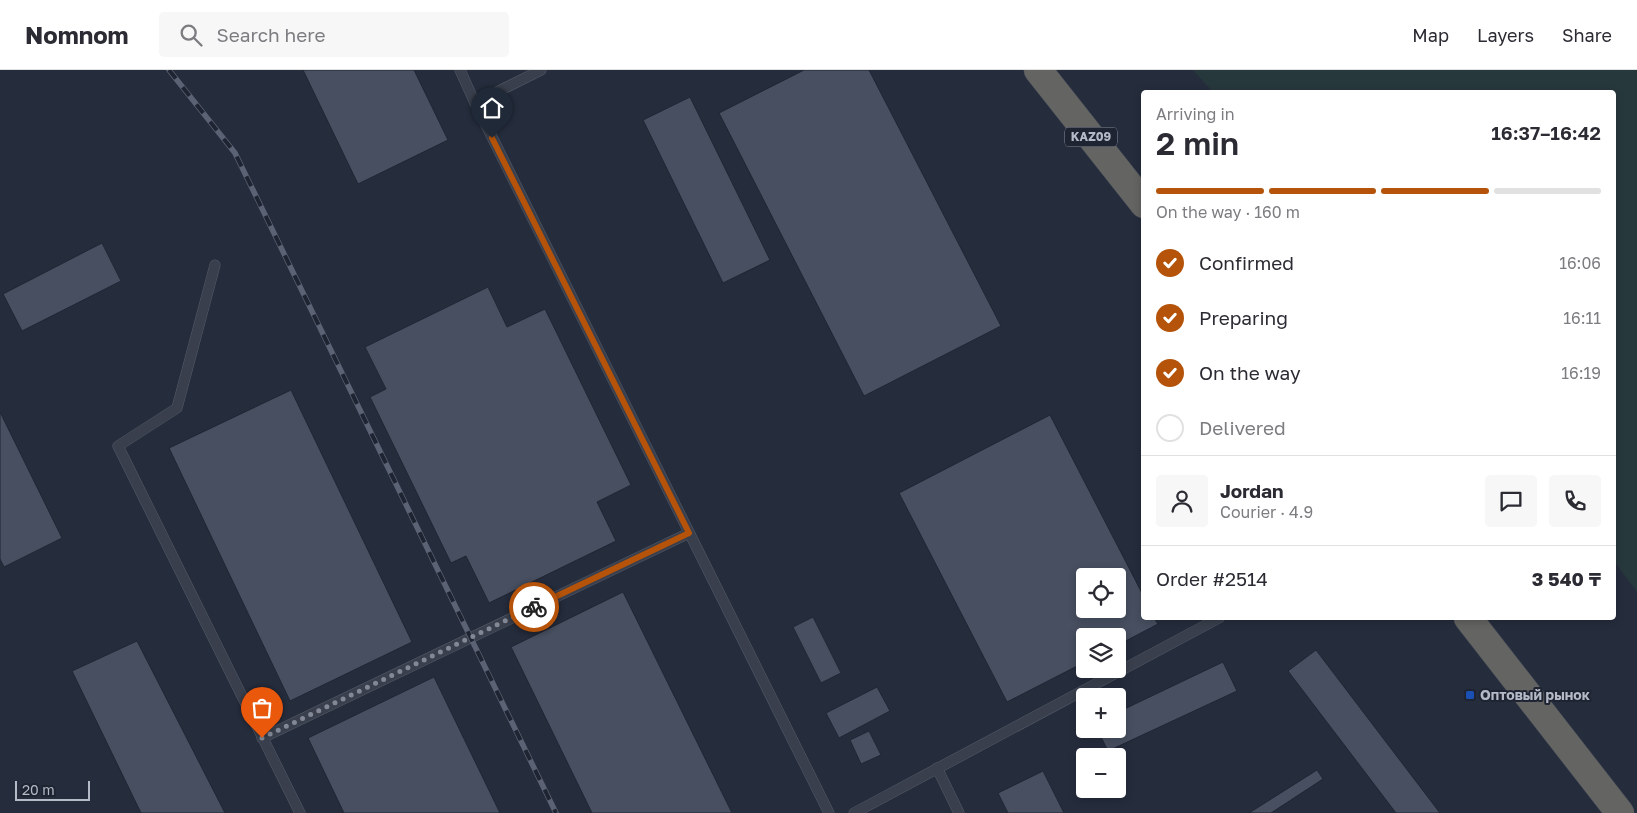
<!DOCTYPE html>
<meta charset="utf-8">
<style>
:root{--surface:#fff;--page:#f7f7f7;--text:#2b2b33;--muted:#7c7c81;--line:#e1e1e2;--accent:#b45309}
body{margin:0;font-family:"Golos Text",sans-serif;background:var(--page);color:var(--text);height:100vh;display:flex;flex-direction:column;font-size:19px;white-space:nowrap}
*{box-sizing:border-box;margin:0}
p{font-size:16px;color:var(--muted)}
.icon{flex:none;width:28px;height:28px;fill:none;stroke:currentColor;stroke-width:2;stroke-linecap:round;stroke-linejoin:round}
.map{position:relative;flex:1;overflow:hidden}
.side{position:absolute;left:1141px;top:20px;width:475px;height:530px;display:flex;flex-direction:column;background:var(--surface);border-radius:5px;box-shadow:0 2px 8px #0003}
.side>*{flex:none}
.tools{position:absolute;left:1076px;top:498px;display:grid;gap:10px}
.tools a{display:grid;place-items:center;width:50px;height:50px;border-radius:5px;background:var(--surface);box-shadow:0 2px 8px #0003;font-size:25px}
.scale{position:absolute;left:15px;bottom:12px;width:75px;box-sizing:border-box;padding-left:5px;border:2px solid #b5bac7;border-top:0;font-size:14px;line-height:18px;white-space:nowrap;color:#b5bac7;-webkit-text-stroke:4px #1e2431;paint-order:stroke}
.pin{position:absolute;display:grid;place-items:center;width:42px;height:42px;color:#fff;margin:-51px -21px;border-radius:50% 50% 50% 0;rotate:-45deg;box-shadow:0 0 5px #0007}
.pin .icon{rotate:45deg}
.courier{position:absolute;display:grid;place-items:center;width:50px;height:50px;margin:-25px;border:4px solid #b45309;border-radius:50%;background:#fff;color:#222;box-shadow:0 1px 6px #0007}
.summary em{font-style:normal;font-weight:600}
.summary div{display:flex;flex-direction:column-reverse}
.summary{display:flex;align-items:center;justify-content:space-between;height:85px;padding:0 15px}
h1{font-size:32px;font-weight:600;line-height:38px}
.bar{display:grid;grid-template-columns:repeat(4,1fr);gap:8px 5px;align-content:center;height:60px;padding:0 15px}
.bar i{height:6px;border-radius:4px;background:var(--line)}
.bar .on{background:var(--accent)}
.bar p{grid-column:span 4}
.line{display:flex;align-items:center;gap:12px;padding:0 15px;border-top:1px solid var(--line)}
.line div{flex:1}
.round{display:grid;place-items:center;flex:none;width:52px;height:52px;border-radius:5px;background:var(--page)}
ol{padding:0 15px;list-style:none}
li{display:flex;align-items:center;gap:15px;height:55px}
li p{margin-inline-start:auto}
li .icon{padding:5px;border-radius:50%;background:var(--accent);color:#fff;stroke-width:4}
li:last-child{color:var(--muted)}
li i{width:28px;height:28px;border:2px solid var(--line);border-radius:50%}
header{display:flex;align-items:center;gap:30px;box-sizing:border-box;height:70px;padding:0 25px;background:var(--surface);border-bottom:1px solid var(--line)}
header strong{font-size:24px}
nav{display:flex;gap:28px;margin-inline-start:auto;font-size:18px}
.search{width:350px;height:45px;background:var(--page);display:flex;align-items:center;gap:12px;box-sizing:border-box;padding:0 18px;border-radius:5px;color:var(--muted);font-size:19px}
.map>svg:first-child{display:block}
.green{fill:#27383d}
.building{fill:#474f60;stroke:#202633;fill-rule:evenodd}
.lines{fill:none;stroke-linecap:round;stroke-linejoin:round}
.service-casing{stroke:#545a67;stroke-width:11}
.trunk-casing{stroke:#414754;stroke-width:29}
.service{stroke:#393f4c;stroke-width:10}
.trunk{stroke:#646462;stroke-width:28}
.rail-casing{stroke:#5b6273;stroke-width:5.5}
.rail{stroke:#1e2431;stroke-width:4;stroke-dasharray:11;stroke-linecap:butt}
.done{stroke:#838896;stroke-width:5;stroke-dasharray:0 9}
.route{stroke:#b45309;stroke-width:6}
.transit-dot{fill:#1a4fb4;stroke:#1e2431;stroke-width:2}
.labels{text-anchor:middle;stroke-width:4;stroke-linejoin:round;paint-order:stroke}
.shield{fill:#1e2431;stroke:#888d9a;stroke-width:1}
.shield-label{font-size:12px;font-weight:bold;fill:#b5bac7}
.poi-label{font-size:14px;font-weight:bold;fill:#b5bac7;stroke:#1e2431;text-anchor:start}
</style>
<header>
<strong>Nomnom</strong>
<div class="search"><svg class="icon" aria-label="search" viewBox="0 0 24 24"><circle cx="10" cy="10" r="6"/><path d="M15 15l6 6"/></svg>Search here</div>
<nav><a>Map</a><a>Layers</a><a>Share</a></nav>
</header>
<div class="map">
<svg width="1637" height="743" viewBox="0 0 1637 743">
<rect width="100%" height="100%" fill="#252c3c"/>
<polygon class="green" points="1193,0 1637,0 1637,522 1614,491 1614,22 1213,22"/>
<g class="building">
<polygon points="303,0 414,0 448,70 358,114"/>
<polygon points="804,0 869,0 1001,256 864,326 719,43"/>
<polygon points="690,27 770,190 723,213 643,50"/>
<polygon points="102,173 121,211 22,261 3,224"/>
<polygon points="488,217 507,257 545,239 631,415 597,432 616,471 489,533 466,486 451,493 370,327 386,319 365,277"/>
<polygon points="291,320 412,572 290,631 169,378"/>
<polygon points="0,342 62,468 4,497 0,489"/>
<path d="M1050 345 1144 527V548H1154L1158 554 1118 575V566H1085V592L1007 632 899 423ZM1085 506H1118V539H1085Z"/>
<polygon points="623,522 732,743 592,743 511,577"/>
<polygon points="813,547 841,603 821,613 793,557"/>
<polygon points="137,571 225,743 141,743 72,601"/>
<polygon points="1316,580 1440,743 1396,743 1288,601"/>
<polygon points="1223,592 1237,621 1108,681 1097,659 1118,659 1118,642"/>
<polygon points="434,607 500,743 344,743 308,668"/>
<polygon points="877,617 890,641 839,668 826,643"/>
<polygon points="869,661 881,685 861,694 850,670"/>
<polygon points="1317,700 1323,709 1271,743 1249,743"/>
<polygon points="1043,701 1064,743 1008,743 998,723"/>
</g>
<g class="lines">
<g class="service-casing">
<g id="service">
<polyline points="460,0 475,33 541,0"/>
<polyline points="475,33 829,743"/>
<polyline points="215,195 177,338 118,376 300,743"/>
<polyline points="262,668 689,463"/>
<polyline points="937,698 959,743"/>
<polyline points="854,743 1219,548"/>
</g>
</g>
<g class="trunk-casing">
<g id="trunk">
<polyline points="1038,0 1144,134"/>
<polyline points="1468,548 1620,743"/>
</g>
</g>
<use href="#service" class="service"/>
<use href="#trunk" class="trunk"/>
<g class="rail-casing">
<polyline id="rail" points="169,0 235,83 556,743"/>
</g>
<use href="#rail" class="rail"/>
</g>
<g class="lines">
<polyline class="done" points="262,668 534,537"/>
<polyline class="route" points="492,68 689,463 534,537"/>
</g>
<rect class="transit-dot" x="1465" y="620" width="10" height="10" rx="2.5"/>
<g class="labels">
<rect class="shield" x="1065" y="57.5" width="52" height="19" rx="4"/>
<g class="shield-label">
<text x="1091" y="71">KAZ09</text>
</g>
<g class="poi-label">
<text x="1480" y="630">Оптовый рынок</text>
</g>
</g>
</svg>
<div class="tools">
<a><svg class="icon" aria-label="locate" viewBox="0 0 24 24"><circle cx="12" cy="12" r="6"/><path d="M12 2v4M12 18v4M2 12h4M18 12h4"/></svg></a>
<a><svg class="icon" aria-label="layers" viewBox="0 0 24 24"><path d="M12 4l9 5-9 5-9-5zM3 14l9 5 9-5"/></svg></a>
<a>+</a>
<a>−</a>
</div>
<div class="scale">20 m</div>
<div class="pin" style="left:262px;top:668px;background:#ea580c"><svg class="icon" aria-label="bag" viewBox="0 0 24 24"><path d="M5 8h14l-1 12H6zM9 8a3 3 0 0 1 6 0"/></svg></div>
<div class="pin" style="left:492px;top:68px;background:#1f2937"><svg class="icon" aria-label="home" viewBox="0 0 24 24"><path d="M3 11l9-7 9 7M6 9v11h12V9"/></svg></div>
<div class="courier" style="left:534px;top:537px"><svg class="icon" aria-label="bike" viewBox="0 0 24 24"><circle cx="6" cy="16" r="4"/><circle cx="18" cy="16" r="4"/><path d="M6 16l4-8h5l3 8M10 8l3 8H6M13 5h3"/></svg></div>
<section class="side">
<div class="summary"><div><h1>2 min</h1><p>Arriving in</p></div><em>16:37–16:42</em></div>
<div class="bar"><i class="on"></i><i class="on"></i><i class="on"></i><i></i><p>On the way · 160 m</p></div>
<ol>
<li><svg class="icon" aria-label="check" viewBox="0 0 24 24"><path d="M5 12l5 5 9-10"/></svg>Confirmed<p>16:06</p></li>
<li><svg class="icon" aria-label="check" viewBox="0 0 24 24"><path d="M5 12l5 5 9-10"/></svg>Preparing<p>16:11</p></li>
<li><svg class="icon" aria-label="check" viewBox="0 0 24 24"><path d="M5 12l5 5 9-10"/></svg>On the way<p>16:19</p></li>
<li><i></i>Delivered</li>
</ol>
<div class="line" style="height:90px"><a class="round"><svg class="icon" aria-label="person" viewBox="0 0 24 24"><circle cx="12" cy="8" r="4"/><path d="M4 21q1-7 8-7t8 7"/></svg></a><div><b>Jordan</b><p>Courier · 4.9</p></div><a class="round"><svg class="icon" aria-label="chat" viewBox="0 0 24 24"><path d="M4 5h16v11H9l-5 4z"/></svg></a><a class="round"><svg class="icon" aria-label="phone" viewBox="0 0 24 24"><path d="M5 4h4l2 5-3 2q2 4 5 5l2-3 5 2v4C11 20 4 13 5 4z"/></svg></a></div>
<div class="line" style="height:65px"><div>Order #2514</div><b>3 540 ₸</b></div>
</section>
</div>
